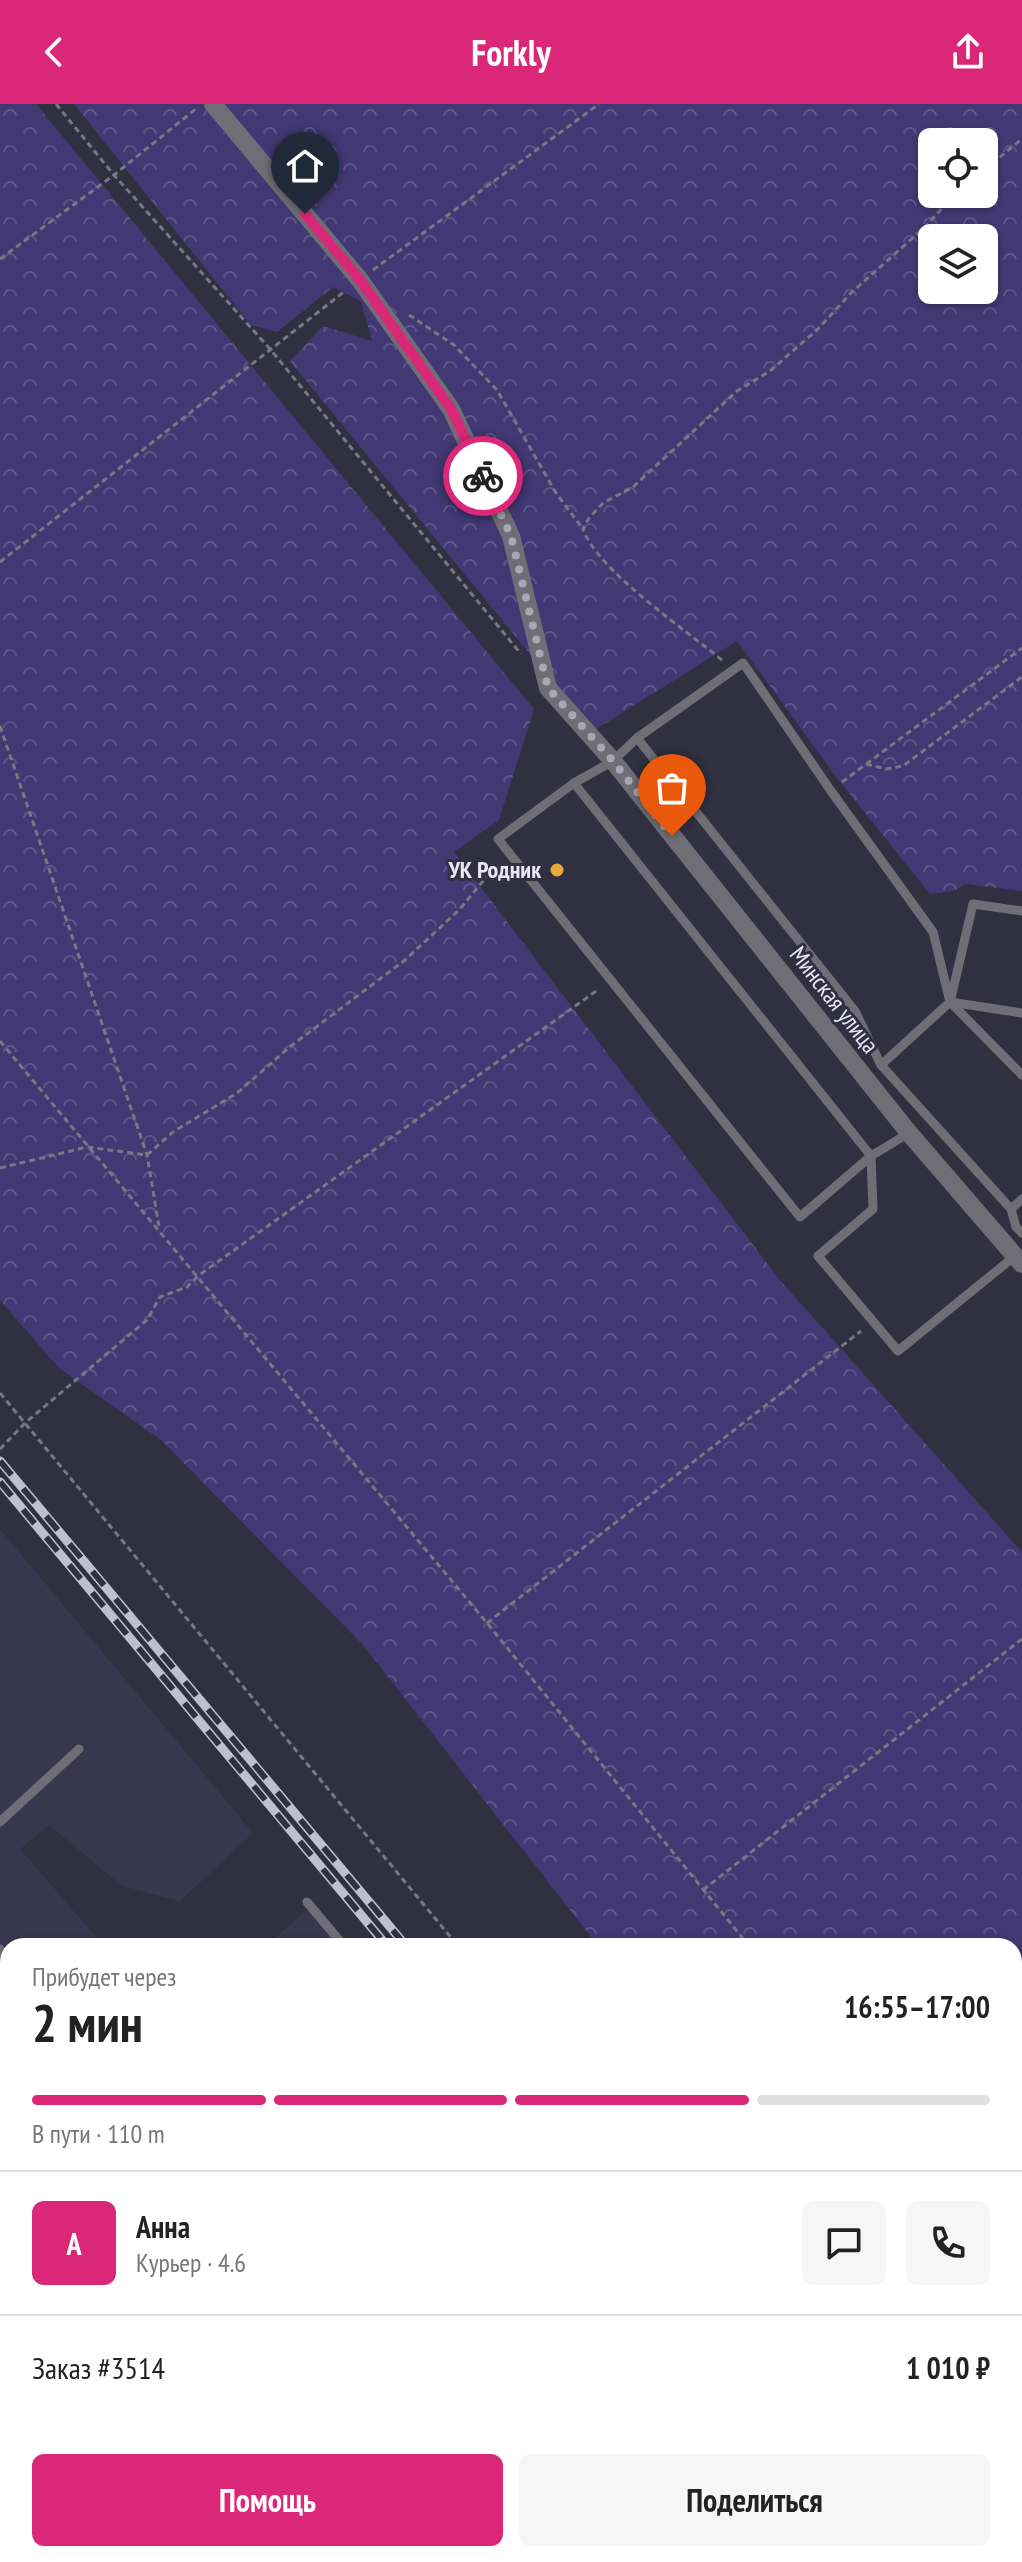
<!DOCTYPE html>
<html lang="ru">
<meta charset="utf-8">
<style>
:root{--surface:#fff;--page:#f6f6f6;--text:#222;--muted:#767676;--line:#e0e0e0;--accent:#db2777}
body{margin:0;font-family:"PT Sans Narrow",sans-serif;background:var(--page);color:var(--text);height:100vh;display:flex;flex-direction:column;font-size:30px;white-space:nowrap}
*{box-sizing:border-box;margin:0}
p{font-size:26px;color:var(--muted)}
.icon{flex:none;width:44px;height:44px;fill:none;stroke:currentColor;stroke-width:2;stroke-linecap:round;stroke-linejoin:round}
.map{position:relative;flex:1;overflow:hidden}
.drawer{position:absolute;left:0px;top:1834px;width:1022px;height:624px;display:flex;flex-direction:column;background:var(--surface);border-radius:24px 24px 0 0;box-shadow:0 2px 6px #0004}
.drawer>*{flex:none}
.controls{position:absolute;left:918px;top:24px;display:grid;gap:16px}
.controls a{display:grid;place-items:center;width:80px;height:80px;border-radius:12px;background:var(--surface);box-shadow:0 2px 6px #0004;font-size:40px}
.pin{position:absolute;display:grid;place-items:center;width:68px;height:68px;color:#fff;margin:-82px -34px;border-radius:50% 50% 50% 0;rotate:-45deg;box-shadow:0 0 8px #0007}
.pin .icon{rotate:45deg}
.courier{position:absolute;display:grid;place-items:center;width:80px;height:80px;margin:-40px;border:6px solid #db2777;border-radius:50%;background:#fff;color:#222;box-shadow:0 2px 10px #0007}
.head em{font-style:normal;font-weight:700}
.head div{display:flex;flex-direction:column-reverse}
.head{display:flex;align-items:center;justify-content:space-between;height:136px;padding:0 32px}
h1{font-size:52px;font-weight:700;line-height:60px}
.bar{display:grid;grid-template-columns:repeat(4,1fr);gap:12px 8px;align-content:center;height:96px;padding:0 32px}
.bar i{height:10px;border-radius:6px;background:var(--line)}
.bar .active{background:var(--accent)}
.bar p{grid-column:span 4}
.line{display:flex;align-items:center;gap:20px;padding:0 32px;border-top:2px solid var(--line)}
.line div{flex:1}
.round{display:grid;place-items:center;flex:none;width:84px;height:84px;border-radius:12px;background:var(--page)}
.action{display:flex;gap:16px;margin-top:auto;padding:16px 32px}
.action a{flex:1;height:92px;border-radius:12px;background:var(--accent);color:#fff;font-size:32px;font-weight:700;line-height:92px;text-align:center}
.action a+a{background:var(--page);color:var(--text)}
header{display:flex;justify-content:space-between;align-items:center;height:104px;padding:0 32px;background:var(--accent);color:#fff;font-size:36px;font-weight:700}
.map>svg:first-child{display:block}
.built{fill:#39374e}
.forest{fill:url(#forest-crowns);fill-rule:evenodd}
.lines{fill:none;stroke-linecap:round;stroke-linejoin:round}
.path{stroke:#787786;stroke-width:3;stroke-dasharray:6 4;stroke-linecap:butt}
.lane{stroke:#6f6e77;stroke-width:9}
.street{stroke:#6f6e77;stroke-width:18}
.rail-casing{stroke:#c0bfcc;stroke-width:9}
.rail{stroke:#313041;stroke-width:6;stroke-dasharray:18;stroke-linecap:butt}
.done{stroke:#a8a7b5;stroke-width:8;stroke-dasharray:0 14.4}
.route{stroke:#db2777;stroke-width:10}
.poi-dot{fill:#e9ab38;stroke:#313041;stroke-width:3}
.labels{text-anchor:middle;stroke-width:6;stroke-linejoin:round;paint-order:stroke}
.poi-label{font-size:24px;font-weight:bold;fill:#e8e7f3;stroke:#313041;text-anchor:end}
.street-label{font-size:24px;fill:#e8e7f3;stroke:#313041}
</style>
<header><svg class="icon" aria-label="back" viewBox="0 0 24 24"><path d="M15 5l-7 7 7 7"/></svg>Forkly<svg class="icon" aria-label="share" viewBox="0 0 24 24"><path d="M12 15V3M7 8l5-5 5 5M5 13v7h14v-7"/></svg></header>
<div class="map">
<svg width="1022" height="2458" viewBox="0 0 1022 2458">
<defs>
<pattern id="forest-crowns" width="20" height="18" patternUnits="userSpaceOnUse" patternTransform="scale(2)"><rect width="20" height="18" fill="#423873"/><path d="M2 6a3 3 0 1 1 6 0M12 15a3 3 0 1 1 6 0" fill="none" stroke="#5d5587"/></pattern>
</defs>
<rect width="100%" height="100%" fill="#313041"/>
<g class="built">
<polygon points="0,1425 253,1729 180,1797 122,1782 49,1721 20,1745 104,1842 8,1842 8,2450 606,2450 612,2458 0,2458"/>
<polygon points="308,1805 339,1842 266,1842"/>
<polygon points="657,2450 820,2450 827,2458 664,2458"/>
</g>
<g class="forest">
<polygon points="0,0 36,0 534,605 499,716 454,748 779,1175 1022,1448 1022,2404 1014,2390 1014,1842 598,1842 364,1542 161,1336 59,1264 0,1196"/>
<path d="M74 0H1022V787L965 780 954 787 930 790 834 670 737 537 593 627 290 257 323 222 372 237 361 197 333 183 277 228 251 221ZM932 38H984V90H932ZM932 134H984V186H932Z"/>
</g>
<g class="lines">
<g class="path">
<polyline points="56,0 114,71 270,245 521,550"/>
<polyline points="984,66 1022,35"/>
<polyline points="0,155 114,71 197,4"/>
<polyline points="373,166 599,0"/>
<polyline points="409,211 454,241 497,286 556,389 583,425"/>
<polyline points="0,458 345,187"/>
<path d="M722 556C687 527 596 465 583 425L589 414 603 399 633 383 737 287 770 267 818 225 851 189 925 123 955 90"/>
<polyline points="0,622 147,1051 159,1122"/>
<polyline points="866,660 886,665 903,662 1022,573"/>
<polyline points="842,678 1022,544"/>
<polyline points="0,937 487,1519 749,1842"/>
<polyline points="0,1064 87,1043 147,1051 173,1028 237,989 291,942 405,856 459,806 498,759"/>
<polyline points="0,1289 458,1842"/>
<polyline points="0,1345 25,1319 147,1216 160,1193 187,1183 198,1172 599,885"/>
<polyline points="487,1519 861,1227"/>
<polyline points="703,1786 1022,1535"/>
<polyline points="1014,2168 1022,2178"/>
<polyline points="1014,2379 1022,2377"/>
<polyline points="959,2450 966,2458"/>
</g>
<g class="lane">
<polyline points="637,634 855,907 881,961 1011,1105 1016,1123 1022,1129"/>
<polyline points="574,679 871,1052 873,1105 818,1152 898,1247 1015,1152"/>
<polyline points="951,894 973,800 1022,807"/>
<polyline points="881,961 950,898 1022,909"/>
<polyline points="909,1029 871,1052 800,1113 498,735 574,679 613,657 637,634 743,559 831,687 933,828 950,898 1022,971"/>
<polyline points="1011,1105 1022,1095"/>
<polyline points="0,1718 79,1645"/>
<polyline points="307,1798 344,1842"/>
<polyline points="0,1845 8,1856"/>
<polyline points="0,2158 8,2174"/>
<polyline points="138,2450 142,2458"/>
<polyline points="847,2450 853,2458"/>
</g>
<polyline class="street" points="213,0 360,176 451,305 511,432 548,584 613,657 909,1029 1022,1160"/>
<g class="rail-casing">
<g id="rail">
<polyline points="0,1357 406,1842"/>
<polyline points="0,1378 387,1842"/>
<polyline points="894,2450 901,2458"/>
<polyline points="914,2450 920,2458"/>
</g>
</g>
<use href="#rail" class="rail"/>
</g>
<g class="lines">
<polyline class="done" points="483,372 511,432 548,584 613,657 672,732"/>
<polyline class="route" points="305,110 360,176 451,305 483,372"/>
</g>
<circle class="poi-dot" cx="557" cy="766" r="8"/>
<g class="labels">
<g class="poi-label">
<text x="541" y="774">УК Родник</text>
</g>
<g class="street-label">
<text transform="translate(834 896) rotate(52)" y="8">Минская улица</text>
</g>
</g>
</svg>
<div class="controls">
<a><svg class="icon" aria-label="locate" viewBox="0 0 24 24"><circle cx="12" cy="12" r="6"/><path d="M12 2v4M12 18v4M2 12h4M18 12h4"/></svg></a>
<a><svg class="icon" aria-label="layers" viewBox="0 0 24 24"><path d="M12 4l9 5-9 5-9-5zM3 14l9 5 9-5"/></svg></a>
</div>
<div class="pin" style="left:672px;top:732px;background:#ea580c"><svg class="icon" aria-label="bag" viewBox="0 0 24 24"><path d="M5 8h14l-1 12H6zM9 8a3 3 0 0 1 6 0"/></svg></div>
<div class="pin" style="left:305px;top:110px;background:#1f2937"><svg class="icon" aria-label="home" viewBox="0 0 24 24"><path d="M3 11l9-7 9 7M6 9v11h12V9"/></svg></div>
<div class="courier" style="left:483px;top:372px"><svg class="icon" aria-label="bike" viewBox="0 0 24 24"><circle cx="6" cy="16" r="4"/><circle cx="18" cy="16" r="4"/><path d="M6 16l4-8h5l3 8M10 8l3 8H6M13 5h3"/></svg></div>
<section class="drawer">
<div class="head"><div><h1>2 мин</h1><p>Прибудет через</p></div><em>16:55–17:00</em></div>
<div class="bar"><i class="active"></i><i class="active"></i><i class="active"></i><i></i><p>В пути · 110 m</p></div>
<div class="line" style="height:144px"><b class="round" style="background:var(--accent);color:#fff">А</b><div><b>Анна</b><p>Курьер · 4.6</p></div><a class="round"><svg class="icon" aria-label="chat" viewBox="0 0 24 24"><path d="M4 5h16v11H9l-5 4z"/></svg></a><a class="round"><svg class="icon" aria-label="phone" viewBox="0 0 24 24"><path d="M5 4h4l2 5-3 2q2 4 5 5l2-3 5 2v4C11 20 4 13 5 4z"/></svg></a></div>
<div class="line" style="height:104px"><div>Заказ #3514</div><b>1 010 ₽</b></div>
<div class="action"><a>Помощь</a><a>Поделиться</a></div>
</section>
</div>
